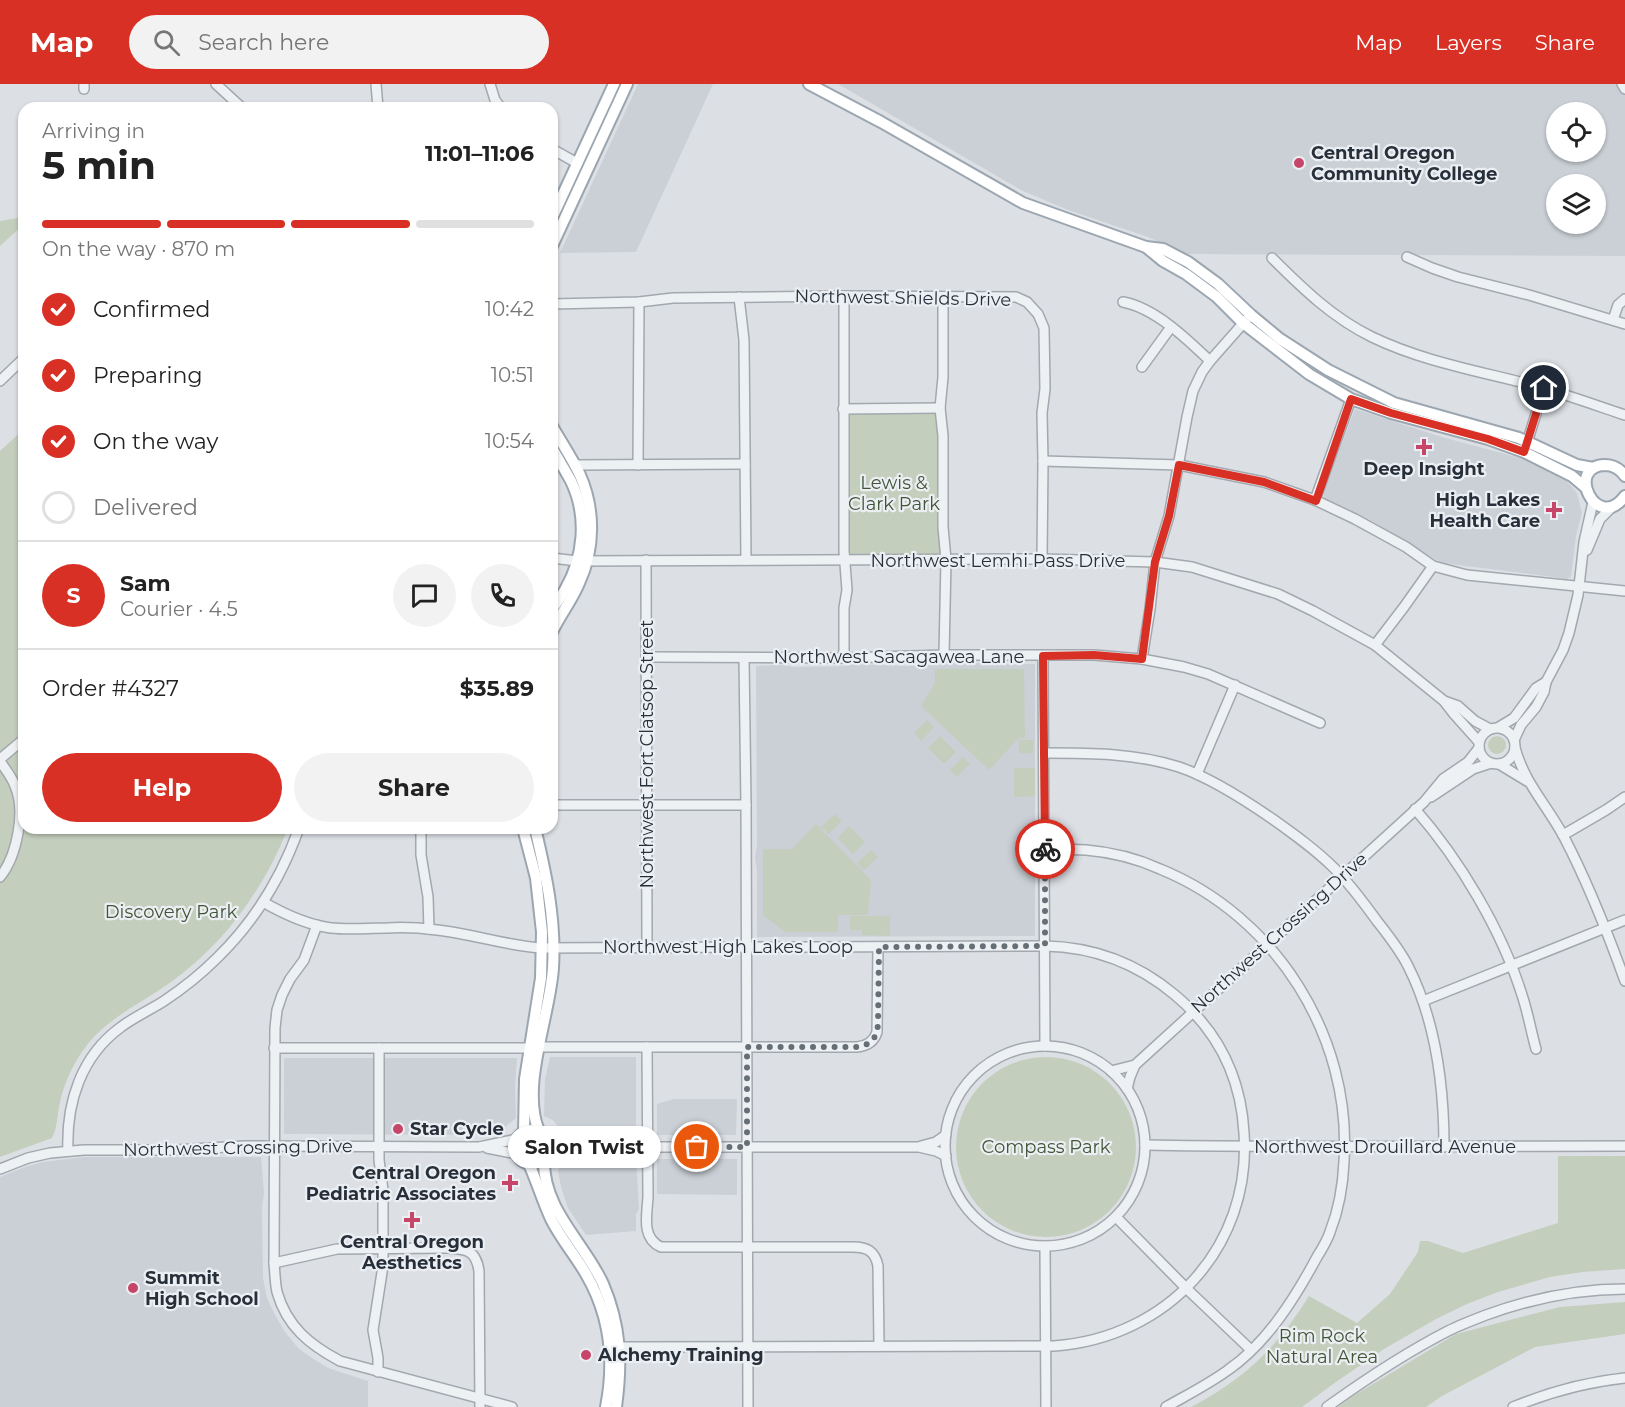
<!DOCTYPE html>
<meta charset="utf-8">
<style>
:root{--surface:#fff;--page:#f2f2f2;--text:#222;--muted:#767676;--line:#e0e0e0;--accent:#d93025}
body{margin:0;font-family:Montserrat,sans-serif;background:var(--page);color:var(--text);height:100vh;display:flex;flex-direction:column;font-size:22px;white-space:nowrap}
*{box-sizing:border-box;margin:0}
p{font-size:20px;color:var(--muted)}
.icon{flex:none;width:33px;height:33px;fill:none;stroke:currentColor;stroke-width:2;stroke-linecap:round;stroke-linejoin:round}
.map{position:relative;flex:1;overflow:hidden}
.sheet{position:absolute;left:18px;top:18px;width:540px;height:732px;display:flex;flex-direction:column;background:var(--surface);border-radius:18px;box-shadow:0 2px 4px #0004}
.sheet>*{flex:none}
.controls{position:absolute;left:1546px;top:18px;display:grid;gap:12px}
.controls a{display:grid;place-items:center;width:60px;height:60px;border-radius:50%;background:var(--surface);box-shadow:0 2px 4px #0004;font-size:30px}
.pin{position:absolute;display:grid;place-items:center;width:51px;height:51px;color:#fff;margin:-26px;border:3px solid #fff;border-radius:50%;box-shadow:0 2px 6px #0007}
.courier{position:absolute;display:grid;place-items:center;width:60px;height:60px;margin:-30px;border:4px solid #d93025;border-radius:50%;background:#fff;color:#222;box-shadow:0 2px 8px #0007}
.bubble{position:absolute;height:42px;border-radius:21px;background:var(--surface);box-shadow:0 2px 4px #0004;font-size:20px;font-weight:700;line-height:42px;text-align:center}
.headline em{font-style:normal;font-weight:700}
.headline div{display:flex;flex-direction:column-reverse}
.headline{display:flex;align-items:center;justify-content:space-between;height:102px;padding:0 24px}
h1{font-size:39px;font-weight:700;line-height:45px}
.bar{display:grid;grid-template-columns:repeat(4,1fr);gap:9px 6px;align-content:center;height:72px;padding:0 24px}
.bar i{height:8px;border-radius:4px;background:var(--line)}
.bar .active{background:var(--accent)}
.bar p{grid-column:span 4}
.line{display:flex;align-items:center;gap:15px;padding:0 24px;border-top:2px solid var(--line)}
.line div{flex:1}
.round{display:grid;place-items:center;flex:none;width:63px;height:63px;border-radius:32px;background:var(--page)}
ol{padding:0 24px;list-style:none}
li{display:flex;align-items:center;gap:18px;height:66px}
li p{margin-inline-start:auto}
li .icon{padding:6px;border-radius:50%;background:var(--accent);color:#fff;stroke-width:4}
li:last-child{color:var(--muted)}
li i{width:33px;height:33px;border:3px solid var(--line);border-radius:50%}
.action{display:flex;gap:12px;margin-top:auto;padding:12px 24px}
.action a{flex:1;height:69px;border-radius:36px;background:var(--accent);color:#fff;font-size:24px;font-weight:700;line-height:69px;text-align:center}
.action a+a{background:var(--page);color:var(--text)}
header{display:flex;align-items:center;gap:36px;box-sizing:border-box;height:84px;padding:0 30px;background:var(--accent);color:#fff}
header strong{font-size:28px}
nav{display:flex;gap:33px;margin-inline-start:auto;font-size:21px}
.search{width:420px;height:54px;background:var(--page);display:flex;align-items:center;gap:15px;box-sizing:border-box;padding:0 21px;border-radius:33px;color:var(--muted);font-size:22px}
.map>svg:first-child{display:block}
.built{fill:#cad0d6;fill-rule:evenodd}
.green{fill:#c4cebd}
.lines{fill:none;stroke-linecap:round;stroke-linejoin:round}
.minor-casing{stroke:#a2a8ae;stroke-width:12}
.major-casing{stroke:#9ca6b0;stroke-width:14}
.minor{stroke:#eef1f4;stroke-width:9}
.major{stroke:#fff;stroke-width:10}
.done{stroke:#666e76;stroke-width:6;stroke-dasharray:0 10.8}
.route{stroke:#d93025;stroke-width:8}
.poi-dot{fill:#c54668;stroke:#ebeff3;stroke-width:2}
.labels{text-anchor:middle;stroke-width:4.5;stroke-linejoin:round;paint-order:stroke}
.poi-label{font-size:18px;font-weight:bold;fill:#27303a;stroke:#ebeff3;text-anchor:start}
.street-label{font-size:18px;fill:#27303a;stroke:#ebeff3}
.park-label{font-size:18px;fill:#3f5535;stroke:#ebeff3}
</style>
<header>
<strong>Map</strong>
<div class="search"><svg class="icon" aria-label="search" viewBox="0 0 24 24"><circle cx="10" cy="10" r="6"/><path d="M15 15l6 6"/></svg>Search here</div>
<nav><a>Map</a><a>Layers</a><a>Share</a></nav>
</header>
<div class="map">
<svg width="1625" height="1323" viewBox="0 0 1625 1323">
<rect width="100%" height="100%" fill="#dce0e5"/>
<g class="built">
<polygon points="638,0 713,0 636,168 560,169"/>
<path d="M838 0H1625V172L1184 170 1148 153 1068 126 1021 106ZM1557 28H1596V68H1557ZM1557 100H1596V140H1557Z"/>
<polygon points="1355,325 1442,353 1520,374 1546,384 1566,396 1577,409 1582,429 1576,452 1571,493 1564,496 1561,494 1450,480 1446,482 1374,438 1338,420 1328,418 1324,413 1324,407"/>
<polygon points="956,578 969,579 1035,580 1035,852 757,853 757,786 755,774 757,761 756,582 783,581 794,583 847,582 854,580 905,582 952,580"/>
<polygon points="550,973 636,973 636,1052 565,1052 553,1036 544,1032 545,995"/>
<polygon points="284,974 517,974 515,1003 516,1034 506,1042 501,1051 284,1050"/>
<polygon points="674,1015 737,1015 736,1051 657,1051 657,1020"/>
<polygon points="84,1073 261,1073 264,1109 262,1123 263,1194 267,1214 275,1231 285,1248 298,1264 312,1274 328,1284 368,1297 368,1323 0,1323 0,1093 25,1083 43,1078"/>
<polygon points="636,1074 639,1125 636,1130 636,1147 586,1151 568,1124 561,1103 558,1087 563,1077 571,1075"/>
<polygon points="657,1075 737,1075 737,1111 657,1110"/>
</g>
<g class="green">
<polygon points="24,133 24,140 0,162 0,137"/>
<polygon points="940,324 946,476 844,475 843,325"/>
<path d="M24 345V744H288C264 805 224 860 171 898 142 919 109 933 87 961 73 979 63 1001 59 1023 57 1034 57 1045 52 1054L0 1073V367Z"/>
<polygon points="935,585 1024,585 1025,654 1019,654 989,686 921,622 935,599"/>
<polygon points="927,636 934,643 921,657 914,649"/>
<polygon points="940,652 956,668 944,680 928,664"/>
<circle cx="1497" cy="661" r="9"/>
<rect x="1019" y="656" width="14" height="13"/>
<polygon points="963,673 970,680 957,693 950,686"/>
<polygon points="1014,684 1035,684 1035,712 1014,713"/>
<polygon points="835,730 842,737 829,750 821,743"/>
<polygon points="816,740 871,796 868,831 838,831 838,848 785,848 763,831 763,765 792,765"/>
<polygon points="849,742 865,758 853,770 838,754"/>
<polygon points="871,766 878,773 864,786 857,779"/>
<polygon points="850,832 890,832 890,852 862,851 862,846 850,846"/>
<circle cx="1046" cy="1063" r="90"/>
<path d="M1558 1072H1625V1185L1583 1188 1550 1193 1498 1208 1467 1220 1436 1235 1384 1265 1336 1298 1302 1323H1191C1246 1294 1276 1264 1309 1212L1357 1239 1390 1210 1418 1168 1420 1157H1428L1463 1169 1558 1139Z"/>
<polygon points="1625,1218 1625,1250 1535,1263 1442,1312 1426,1323 1338,1323 1353,1312 1456,1250 1560,1223"/>
</g>
<g class="lines">
<g class="minor-casing">
<g id="minor">
<polyline points="84,0 84,5"/>
<polyline points="216,0 242,24"/>
<polyline points="376,0 378,24"/>
<polyline points="490,0 495,16 501,24"/>
<polyline points="1622,0 1625,5"/>
<polyline points="552,65 577,79"/>
<polyline points="1407,173 1432,184 1458,193 1529,211 1625,240"/>
<path d="M1272 174C1303 205 1333 234 1372 253 1426 279 1485 288 1543 304 1570 312 1598 322 1625 331"/>
<polyline points="739,213 744,256 746,476"/>
<polyline points="943,213 943,293 940,324 943,352 943,443 946,476 944,571"/>
<path d="M1123 218C1155 224 1187 255 1210 277"/>
<polyline points="552,220 639,218 673,214 844,212 1016,213 1027,218 1038,230 1044,244 1045,305 1042,329 1043,377 1042,475"/>
<polyline points="1613,236 1618,221 1625,215"/>
<polyline points="1142,283 1171,243"/>
<polyline points="0,297 24,274"/>
<polyline points="843,325 940,324"/>
<polyline points="1526,362 1544,304"/>
<polyline points="1043,377 1179,381 1264,398 1315,416 1355,435 1406,463 1433,482 1467,491 1625,507"/>
<polyline points="575,381 745,380"/>
<polyline points="638,381 639,218"/>
<polyline points="1315,416 1351,315"/>
<polyline points="1587,466 1600,435 1612,423"/>
<polyline points="552,474 577,477 1042,475 1155,478 1192,483 1278,510 1313,527 1375,561 1444,617 1458,622 1475,637 1490,645"/>
<polyline points="646,476 647,863"/>
<polyline points="1375,561 1404,523 1433,482"/>
<polyline points="1043,572 1045,962"/>
<polyline points="646,573 844,574 944,571 1094,571 1142,575 1184,583 1208,590 1320,639"/>
<polyline points="744,574 746,721 748,1323"/>
<polyline points="844,574 844,524 847,506 844,467 844,212"/>
<polyline points="1142,575 1150,525 1155,478 1169,432 1187,333 1193,307 1202,288 1210,277 1247,235"/>
<polyline points="1444,617 1454,630 1479,658"/>
<polyline points="1499,643 1514,634 1536,604 1546,598"/>
<circle cx="1497" cy="662" r="18"/>
<polyline points="1514,656 1521,641 1536,623 1544,608 1546,598 1563,566 1569,549 1578,511 1584,458 1593,418"/>
<path d="M1515 664C1525 700 1547 721 1564 753 1588 799 1607 847 1625 897"/>
<path d="M1044 669C1090 669 1135 669 1179 683 1209 693 1248 718 1274 736 1295 751 1316 766 1334 784 1350 800 1364 819 1377 837 1388 851 1400 866 1408 882 1436 937 1444 1001 1444 1063"/>
<polyline points="0,675 24,655"/>
<path d="M0 677C5 685 12 693 15 702 26 727 17 772 0 793"/>
<polyline points="1499,680 1527,697"/>
<polyline points="1197,690 1235,601"/>
<polyline points="1431,713 1473,685 1491,679"/>
<polyline points="552,721 746,721"/>
<path d="M1415 725C1460 776 1502 847 1522 911 1528 929 1531 947 1536 965"/>
<polyline points="421,744 421,771 428,813 429,845"/>
<polyline points="1563,751 1606,726 1625,713"/>
<path d="M1045 766C1058 766 1072 765 1086 766 1110 768 1138 775 1160 785 1276 832 1352 953 1344 1077 1343 1102 1339 1125 1330 1148 1327 1157 1322 1165 1317 1173 1295 1214 1267 1259 1228 1286 1209 1300 1187 1311 1166 1323"/>
<path d="M263 818C284 830 307 841 331 844 350 846 368 844 387 844 404 843 421 844 437 846 473 850 507 862 542 864L1045 862C1094 863 1137 879 1175 911 1218 947 1241 992 1244 1049 1252 1163 1167 1254 1054 1262L620 1263"/>
<path d="M317 841 304 876 290 895 282 911 277 926 275 944 274 1179C275 1189 275 1199 277 1208 287 1243 310 1261 340 1277L512 1323"/>
<polyline points="1423,917 1625,836"/>
<circle cx="1045" cy="1062" r="100"/>
<path d="M539 963H857C867 962 874 958 877 948L878 863"/>
<path d="M647 963 648 1113C647 1131 641 1154 661 1163H853C867 1163 875 1167 878 1182L879 1262"/>
<polyline points="274,964 529,964"/>
<polyline points="1111,987 1135,981"/>
<polyline points="1127,1005 1130,993 1135,981 1424,718 1443,695 1468,678 1479,664"/>
<polyline points="548,1056 584,1063 919,1063 936,1067 946,1072"/>
<path d="M1145 1061C1305 1064 1465 1062 1625 1062"/>
<polyline points="921,1062 936,1058 946,1051"/>
<polyline points="487,1064 517,1070"/>
<path d="M68 1067C66 1019 81 972 121 943 134 933 150 926 164 917 182 905 201 890 217 874 254 838 282 792 299 744"/>
<polyline points="548,1071 578,1064"/>
<polyline points="0,1085 28,1074 50,1069 84,1066 175,1066 244,1062 479,1063 517,1055"/>
<polyline points="1116,1133 1187,1205 1251,1266"/>
<polyline points="1045,1162 1046,1323"/>
<path d="M274 1179 337 1165 446 1164C465 1165 476 1165 479 1187L480 1323"/>
<polyline points="378,1288 378,1274 373,1246 383,1182 383,1106 379,1076 379,964"/>
<path d="M1327 1323C1366 1295 1405 1269 1448 1247 1460 1241 1473 1236 1486 1231 1530 1215 1577 1205 1625 1205"/>
<path d="M1513 1323C1550 1308 1586 1298 1625 1294"/>
</g>
</g>
<g class="major-casing">
<g id="major">
<polyline points="809,0 881,38 1023,119 1146,163 1163,165 1188,178 1218,200 1251,231 1280,255 1328,286 1394,319 1519,354 1577,381 1593,384"/>
<polyline points="552,134 614,0"/>
<polyline points="552,162 627,0"/>
<polyline points="1146,163 1163,177 1186,190 1217,213 1243,239 1309,290 1351,315 1391,329 1488,355 1524,368 1572,392 1585,403"/>
<path d="M552 342C561 358 572 374 580 391 595 425 595 465 579 499 572 516 560 531 552 548"/>
<path d="M552 364C558 375 565 386 571 397 588 432 584 473 565 506 561 513 556 519 552 526"/>
<path d="M1625 392C1620 385 1613 381 1605 381 1564 382 1597 450 1625 412"/>
<polyline points="523,744 536,794 542,848 541,894 525,995 524,1048"/>
<path d="M535 744C546 790 556 836 553 884 550 932 520 1003 539 1047"/>
<circle cx="532" cy="1063" r="17"/>
<path d="M544 1076C543 1126 584 1158 603 1200 621 1242 622 1279 616 1323"/>
<path d="M529 1080C537 1098 543 1118 551 1135 561 1155 575 1171 586 1190 610 1231 615 1277 606 1323"/>
</g>
</g>
<use href="#minor" class="minor"/>
<use href="#major" class="major"/>
</g>
<g class="lines">
<path class="done" d="M697 1063H747V963H857C871 961 877 954 878 940L879 863 1045 862V765"/>
<polyline class="route" points="1045,765 1043,572 1094,571 1142,575 1155,478 1169,432 1179,381 1264,398 1316,417 1351,315 1391,329 1488,355 1524,368 1544,304"/>
</g>
<g class="poi-dot">
<circle cx="1299" cy="79" r="6"/>
<path d="M1421 354h6v6h6v6h-6v6h-6v-6h-6v-6h6z"/>
<path d="M1551 417h6v6h6v6h-6v6h-6v-6h-6v-6h6z"/>
<circle cx="398" cy="1045" r="6"/>
<path d="M507 1090h6v6h6v6h-6v6h-6v-6h-6v-6h6z"/>
<path d="M409 1127h6v6h6v6h-6v6h-6v-6h-6v-6h6z"/>
<circle cx="133" cy="1204" r="6"/>
<circle cx="586" cy="1271" r="6"/>
</g>
<g class="labels">
<g class="poi-label">
<text x="1311" y="75">Central Oregon<tspan x="1311" dy="21">Community College</tspan></text>
<text x="1424" y="391" text-anchor="middle">Deep Insight</text>
<text x="1540" y="422" text-anchor="end">High Lakes<tspan x="1540" dy="21">Health Care</tspan></text>
<text x="410" y="1051">Star Cycle</text>
<text x="496" y="1095" text-anchor="end">Central Oregon<tspan x="496" dy="21">Pediatric Associates</tspan></text>
<text x="412" y="1164" text-anchor="middle">Central Oregon<tspan x="412" dy="21">Aesthetics</tspan></text>
<text x="145" y="1200">Summit<tspan x="145" dy="21">High School</tspan></text>
<text x="598" y="1277">Alchemy Training</text>
</g>
<g class="street-label">
<text transform="translate(903 214) rotate(1)" y="6">Northwest Shields Drive</text>
<text x="998" y="483">Northwest Lemhi Pass Drive</text>
<text x="899" y="579">Northwest Sacagawea Lane</text>
<text transform="translate(647 670) rotate(-90)" y="6">Northwest Fort Clatsop Street</text>
<text transform="translate(1279 849) rotate(-42)" y="6">Northwest Crossing Drive</text>
<text x="728" y="869">Northwest High Lakes Loop</text>
<text x="1385" y="1069">Northwest Drouillard Avenue</text>
<text transform="translate(238 1064) rotate(-1)" y="6">Northwest Crossing Drive</text>
</g>
<g class="park-label">
<text x="894" y="405">Lewis &amp;<tspan x="894" dy="21">Clark Park</tspan></text>
<text x="171" y="834">Discovery Park</text>
<text x="1046" y="1069">Compass Park</text>
<text x="1322" y="1258">Rim Rock<tspan x="1322" dy="21">Natural Area</tspan></text>
</g>
</g>
</svg>
<div class="controls">
<a><svg class="icon" aria-label="locate" viewBox="0 0 24 24"><circle cx="12" cy="12" r="6"/><path d="M12 2v4M12 18v4M2 12h4M18 12h4"/></svg></a>
<a><svg class="icon" aria-label="layers" viewBox="0 0 24 24"><path d="M12 4l9 5-9 5-9-5zM3 14l9 5 9-5"/></svg></a>
</div>
<div class="pin" style="left:697px;top:1063px;background:#ea580c"><svg class="icon" aria-label="bag" viewBox="0 0 24 24"><path d="M5 8h14l-1 12H6zM9 8a3 3 0 0 1 6 0"/></svg></div>
<div class="pin" style="left:1544px;top:304px;background:#1f2937"><svg class="icon" aria-label="home" viewBox="0 0 24 24"><path d="M3 11l9-7 9 7M6 9v11h12V9"/></svg></div>
<div class="courier" style="left:1045px;top:765px"><svg class="icon" aria-label="bike" viewBox="0 0 24 24"><circle cx="6" cy="16" r="4"/><circle cx="18" cy="16" r="4"/><path d="M6 16l4-8h5l3 8M10 8l3 8H6M13 5h3"/></svg></div>
<div class="bubble" style="left:508px;top:1042px;width:153px">Salon Twist</div>
<section class="sheet">
<div class="headline"><div><h1>5 min</h1><p>Arriving in</p></div><em>11:01–11:06</em></div>
<div class="bar"><i class="active"></i><i class="active"></i><i class="active"></i><i></i><p>On the way · 870 m</p></div>
<ol>
<li><svg class="icon" aria-label="check" viewBox="0 0 24 24"><path d="M5 12l5 5 9-10"/></svg>Confirmed<p>10:42</p></li>
<li><svg class="icon" aria-label="check" viewBox="0 0 24 24"><path d="M5 12l5 5 9-10"/></svg>Preparing<p>10:51</p></li>
<li><svg class="icon" aria-label="check" viewBox="0 0 24 24"><path d="M5 12l5 5 9-10"/></svg>On the way<p>10:54</p></li>
<li><i></i>Delivered</li>
</ol>
<div class="line" style="height:108px"><b class="round" style="background:var(--accent);color:#fff">S</b><div><b>Sam</b><p>Courier · 4.5</p></div><a class="round"><svg class="icon" aria-label="chat" viewBox="0 0 24 24"><path d="M4 5h16v11H9l-5 4z"/></svg></a><a class="round"><svg class="icon" aria-label="phone" viewBox="0 0 24 24"><path d="M5 4h4l2 5-3 2q2 4 5 5l2-3 5 2v4C11 20 4 13 5 4z"/></svg></a></div>
<div class="line" style="height:78px"><div>Order #4327</div><b>$35.89</b></div>
<div class="action"><a>Help</a><a>Share</a></div>
</section>
</div>
